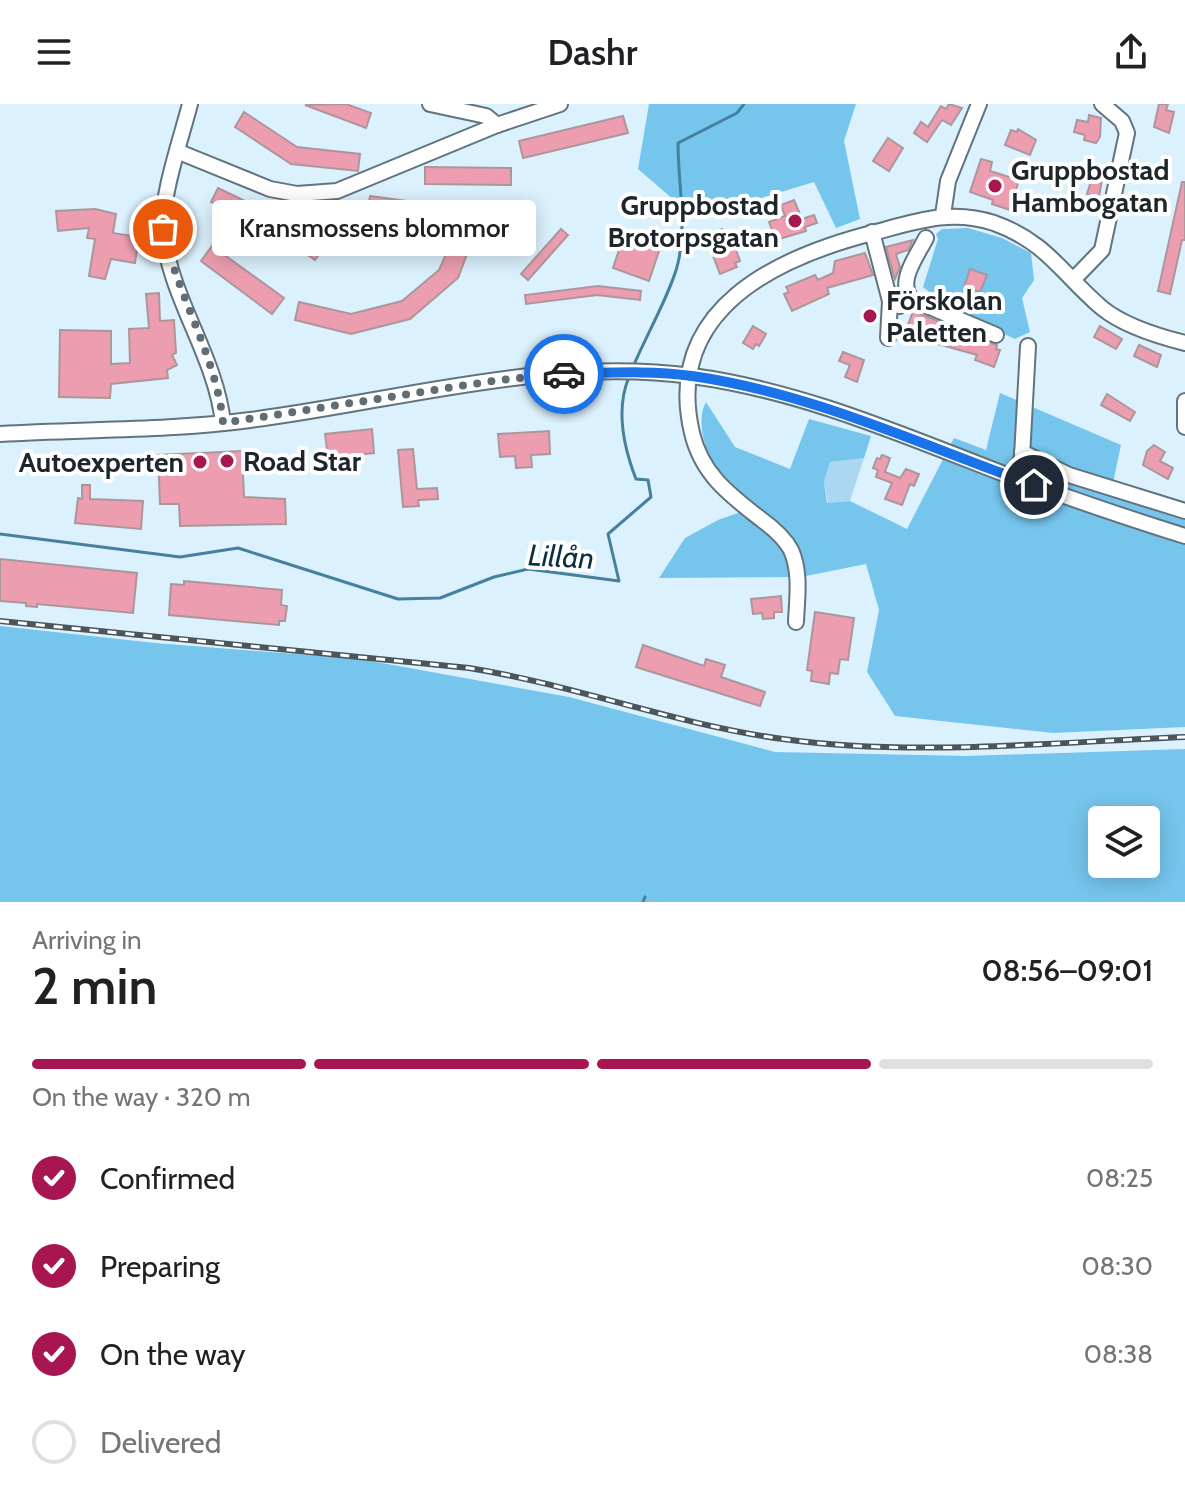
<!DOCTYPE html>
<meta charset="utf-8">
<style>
:root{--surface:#fff;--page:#f6f6f6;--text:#202124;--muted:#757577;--line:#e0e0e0;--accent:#a71651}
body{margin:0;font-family:Cabin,sans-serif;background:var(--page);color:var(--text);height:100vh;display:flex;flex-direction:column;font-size:30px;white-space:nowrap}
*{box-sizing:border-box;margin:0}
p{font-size:26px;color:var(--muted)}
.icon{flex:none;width:44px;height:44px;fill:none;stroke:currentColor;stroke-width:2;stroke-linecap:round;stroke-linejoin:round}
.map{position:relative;height:798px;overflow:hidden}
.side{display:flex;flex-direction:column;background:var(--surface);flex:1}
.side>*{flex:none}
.buttons{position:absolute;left:1088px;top:702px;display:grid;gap:16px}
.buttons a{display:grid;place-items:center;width:72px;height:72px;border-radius:8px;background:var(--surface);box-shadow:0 4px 20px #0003;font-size:40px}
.pin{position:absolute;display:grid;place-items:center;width:68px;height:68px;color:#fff;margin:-34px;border:4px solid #fff;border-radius:50%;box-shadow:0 2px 8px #0007}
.courier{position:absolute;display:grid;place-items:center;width:80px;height:80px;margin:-40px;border:6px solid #1a73e8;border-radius:50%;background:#fff;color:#222;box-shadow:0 2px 10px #0007}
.bubble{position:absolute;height:56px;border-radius:8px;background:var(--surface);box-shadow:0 4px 20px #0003;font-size:26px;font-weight:600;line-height:56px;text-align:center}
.summary em{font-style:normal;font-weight:600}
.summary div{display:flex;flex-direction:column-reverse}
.summary{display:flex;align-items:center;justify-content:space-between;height:136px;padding:0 32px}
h1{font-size:52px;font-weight:600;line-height:60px}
.bar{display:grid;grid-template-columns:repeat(4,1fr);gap:12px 8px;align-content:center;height:96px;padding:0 32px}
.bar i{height:10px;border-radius:6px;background:var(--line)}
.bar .selected{background:var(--accent)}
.bar p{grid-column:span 4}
ol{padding:0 32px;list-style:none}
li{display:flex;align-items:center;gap:24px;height:88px}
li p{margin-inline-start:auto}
li .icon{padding:8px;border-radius:50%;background:var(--accent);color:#fff;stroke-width:4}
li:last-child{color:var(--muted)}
li i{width:44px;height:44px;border:4px solid var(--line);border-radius:50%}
header{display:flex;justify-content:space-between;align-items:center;height:104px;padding:0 32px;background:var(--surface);font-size:36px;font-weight:600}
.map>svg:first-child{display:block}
.green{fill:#abd8f0}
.forest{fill:#76c5ed;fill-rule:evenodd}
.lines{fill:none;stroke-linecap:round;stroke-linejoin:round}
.stream{stroke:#46809c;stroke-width:3}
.building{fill:#ec9eb0;stroke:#ad969b;stroke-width:2}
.minor-casing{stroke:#61747e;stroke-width:18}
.minor{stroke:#fff;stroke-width:14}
.rail-casing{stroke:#4a555c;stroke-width:6}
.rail{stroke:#fff;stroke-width:3;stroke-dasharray:9;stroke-linecap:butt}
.done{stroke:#606d74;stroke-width:8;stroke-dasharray:0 14.4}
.route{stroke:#1a73e8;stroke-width:10}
.poi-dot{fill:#a71651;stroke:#fff;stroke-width:3}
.labels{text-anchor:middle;stroke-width:8;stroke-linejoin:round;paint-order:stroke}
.poi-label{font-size:28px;font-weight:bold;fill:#1e262b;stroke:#fff;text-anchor:start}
.water-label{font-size:30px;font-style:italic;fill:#0a2f3f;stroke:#fff}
</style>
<header><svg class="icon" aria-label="menu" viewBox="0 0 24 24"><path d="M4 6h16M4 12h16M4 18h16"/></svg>Dashr<svg class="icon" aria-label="share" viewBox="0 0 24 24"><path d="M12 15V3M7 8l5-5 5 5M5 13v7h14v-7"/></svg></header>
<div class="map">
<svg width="1185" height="798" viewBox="0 0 1185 798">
<rect width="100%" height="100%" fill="#dbf1fd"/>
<polygon class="green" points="864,354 850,397 828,399 824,378 830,358"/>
<g class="forest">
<polygon points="649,0 856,0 844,37 860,115 836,124 814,78 695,114 638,65"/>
<polygon points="968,124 1002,134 1031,149 1034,176 1022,194 1030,228 1015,235 951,205 923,183 938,135 936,130 942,125"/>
<path d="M1000 289 1121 341 1113 379 1185 399V623L1053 629 895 612 867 568 879 506 866 460 801 473 659 474 685 434 718 416 758 402C746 392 729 382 719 370 706 353 695 316 706 298L735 343 790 365 809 315 871 332 864 354 830 358 824 378 827 399 850 397 907 425 954 334 986 346Z"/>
<path d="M0 522 155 539 360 555 569 593 775 648 967 652 1185 645V798H0ZM1102 716H1146V760H1102Z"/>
</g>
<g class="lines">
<g class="stream">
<path d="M633 263C645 234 672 186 678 159 687 120 678 78 678 39L737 9 744 0"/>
<path d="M0 430 180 453 238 444 398 495 440 494 494 473 528 465 619 477 608 430 651 393 648 376 636 375C624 344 615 306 629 273"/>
<polyline points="643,798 645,793"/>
</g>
</g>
<g class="building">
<polygon points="346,0 371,9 366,24 305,1"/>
<polygon points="949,0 962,4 951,21 942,16 927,38 914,29 921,18 928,23 941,2 946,5"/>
<polygon points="1159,0 1168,0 1166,6 1174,8 1169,29 1154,23"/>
<polygon points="244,8 297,43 360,50 358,67 291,60 235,23"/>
<polygon points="1089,11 1101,14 1100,33 1096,39 1084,36 1085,31 1074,28 1077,16 1088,18"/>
<polygon points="623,12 628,29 523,54 519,37"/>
<polygon points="1018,25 1036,36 1030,51 1005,41 1011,26 1017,28"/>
<polygon points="888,34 903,44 889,67 873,57"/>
<polygon points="981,55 992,58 990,67 1019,76 1010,106 992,100 993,96 970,88"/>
<polygon points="425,63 511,64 511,81 425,80"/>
<polygon points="1094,67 1103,69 1099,93 1087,90"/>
<polygon points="1182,78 1185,78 1185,136 1182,136 1170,190 1158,187"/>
<polygon points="218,84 276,112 324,143 315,156 265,123 211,98"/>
<polygon points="370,92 408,97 405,123 366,119"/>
<polygon points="794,96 802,115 814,111 817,119 805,123 806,127 776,136 769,118 785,112 781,101"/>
<polygon points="95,105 116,110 113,129 139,133 135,159 111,155 105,175 89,172 95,135 87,134 89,124 58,127 56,107"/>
<polygon points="561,125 568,131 528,176 521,170"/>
<polygon points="722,125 724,129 729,127 740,157 735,159 737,163 720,170 705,131"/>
<polygon points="625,128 661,141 649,177 613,164"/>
<polygon points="455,130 472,137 458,174 410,215 351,230 295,216 299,198 351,210 402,197 439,166"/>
<polygon points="913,136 908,146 896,150 900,163 895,175 886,143"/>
<polygon points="212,142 284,194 272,210 201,157"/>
<polygon points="865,149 873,171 827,184 829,190 792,207 784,190 789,188 786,183 815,171 818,176 833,169 835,157"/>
<polygon points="970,165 987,171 980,188 964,183"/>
<polygon points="598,182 641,187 640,196 597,191 526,200 525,191"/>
<polygon points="159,189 160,217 174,216 176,249 172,251 177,261 167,266 168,274 111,280 110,294 59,293 60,226 111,227 111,260 130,259 129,225 149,224 146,190"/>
<polygon points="913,207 997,241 996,245 1000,246 994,263 975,256 977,251 924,236 926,231 907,224"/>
<polygon points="753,222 766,230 759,242 756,240 753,245 743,239"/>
<polygon points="1100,222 1122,235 1116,245 1094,233"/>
<polygon points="1139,241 1161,251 1157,263 1134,252"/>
<polygon points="843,248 864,256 857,278 845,273 850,261 839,257"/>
<polygon points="1107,290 1135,308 1130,317 1101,301"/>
<polygon points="372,325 374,349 328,354 325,330"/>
<polygon points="549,327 550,350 531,351 532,363 516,364 515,352 500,353 498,330"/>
<polygon points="1154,341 1165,348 1160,357 1173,364 1168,375 1143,361 1147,347"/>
<polygon points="413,345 417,385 437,384 438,395 418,396 419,402 403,403 398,346"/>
<polygon points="242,347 244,393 285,395 286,420 180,422 179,400 160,400 158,351"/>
<polygon points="882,351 890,354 885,368 900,374 906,365 919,370 914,382 910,380 902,401 885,395 892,379 876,373 878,366 873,364 877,354 880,355"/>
<polygon points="82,381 90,381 90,395 143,397 141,425 75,419 78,394 82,395"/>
<polygon points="0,455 137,469 133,509 37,500 37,503 26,502 26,499 0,497"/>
<polygon points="184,477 282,486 281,501 287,502 285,517 279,517 279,521 169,511 171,480 184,481"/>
<polygon points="781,492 782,508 774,508 774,514 763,515 762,509 753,510 751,495"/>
<polygon points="815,508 854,514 848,556 840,555 838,570 830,569 829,580 811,577 812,567 807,566"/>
<polygon points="643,541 704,562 706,555 725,561 721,573 765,588 760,602 636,563"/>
</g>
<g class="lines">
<g class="minor-casing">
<g id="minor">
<path d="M190 0C181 35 161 92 163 126 169 193 216 252 223 319"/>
<polyline points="430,0 486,12 497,21"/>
<polyline points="179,48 270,85 297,90 337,87 497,21 560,0"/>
<polyline points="943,111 948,77 979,0"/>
<polyline points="872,128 890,197 888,234"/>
<polyline points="1074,175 1102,146 1127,29 1122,17 1102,0"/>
<path d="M911 195C897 177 917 152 926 134"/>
<polyline points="891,201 900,202 911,195 996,231"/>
<polyline points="1185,297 1185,323"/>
<path d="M0 330C83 325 168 327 250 316 393 298 547 252 692 272 804 287 907 333 1012 373 1069 394 1127 414 1185 432"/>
<polyline points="1022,348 1069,371 1185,407"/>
<polyline points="1014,373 1022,353 1028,242"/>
<path d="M796 518C797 494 801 468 791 446 784 433 773 424 762 416 730 391 702 371 692 329 663 205 777 153 876 128 917 117 952 105 994 119 1047 138 1062 170 1102 204 1124 222 1157 232 1185 239"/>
</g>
</g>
<use href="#minor" class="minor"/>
<g class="rail-casing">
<path id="rail" d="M0 517 469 564C575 581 677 621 783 635 912 653 1055 638 1185 633"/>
</g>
<use href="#rail" class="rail"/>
</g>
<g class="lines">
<path class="done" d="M163 125C177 191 217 254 223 319L499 276 564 270"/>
<path class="route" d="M564 270C607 269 650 266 692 272 812 289 921 341 1034 381"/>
</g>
<g class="poi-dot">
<circle cx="995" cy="82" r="8"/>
<circle cx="795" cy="117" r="8"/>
<circle cx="870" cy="212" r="8"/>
<circle cx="227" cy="357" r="8"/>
<circle cx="200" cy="358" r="8"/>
</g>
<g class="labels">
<g class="poi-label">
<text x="1011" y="76">Gruppbostad<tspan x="1011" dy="32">Hambogatan</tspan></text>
<text x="779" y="111" text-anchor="end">Gruppbostad<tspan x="779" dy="32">Brotorpsgatan</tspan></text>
<text x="886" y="206">Förskolan<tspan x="886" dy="32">Paletten</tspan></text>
<text x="243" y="367">Road Star</text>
<text x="184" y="368" text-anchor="end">Autoexperten</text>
</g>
<g class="water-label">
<text transform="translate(561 453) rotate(3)" y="10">Lillån</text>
</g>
</g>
</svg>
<div class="buttons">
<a><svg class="icon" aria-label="layers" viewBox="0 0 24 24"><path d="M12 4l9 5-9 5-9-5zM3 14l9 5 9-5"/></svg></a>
</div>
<div class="pin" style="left:163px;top:125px;background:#ea580c"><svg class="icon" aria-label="bag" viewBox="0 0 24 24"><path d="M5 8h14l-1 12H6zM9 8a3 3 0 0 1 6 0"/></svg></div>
<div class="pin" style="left:1034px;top:381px;background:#1f2937"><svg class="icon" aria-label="home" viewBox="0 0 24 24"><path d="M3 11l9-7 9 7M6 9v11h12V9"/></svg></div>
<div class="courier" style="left:564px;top:270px"><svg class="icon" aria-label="car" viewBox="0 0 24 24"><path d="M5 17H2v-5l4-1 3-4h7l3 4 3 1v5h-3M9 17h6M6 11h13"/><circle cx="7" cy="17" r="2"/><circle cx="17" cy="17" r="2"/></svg></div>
<div class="bubble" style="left:212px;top:96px;width:324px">Kransmossens blommor</div>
</div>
<section class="side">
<div class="summary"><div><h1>2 min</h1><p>Arriving in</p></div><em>08:56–09:01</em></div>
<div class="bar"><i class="selected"></i><i class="selected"></i><i class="selected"></i><i></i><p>On the way · 320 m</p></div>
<ol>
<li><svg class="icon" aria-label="check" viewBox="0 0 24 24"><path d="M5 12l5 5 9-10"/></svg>Confirmed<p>08:25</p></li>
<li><svg class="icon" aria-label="check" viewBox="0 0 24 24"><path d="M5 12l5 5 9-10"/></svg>Preparing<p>08:30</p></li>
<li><svg class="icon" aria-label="check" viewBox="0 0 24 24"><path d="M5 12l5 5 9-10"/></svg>On the way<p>08:38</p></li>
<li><i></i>Delivered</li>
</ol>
</section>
